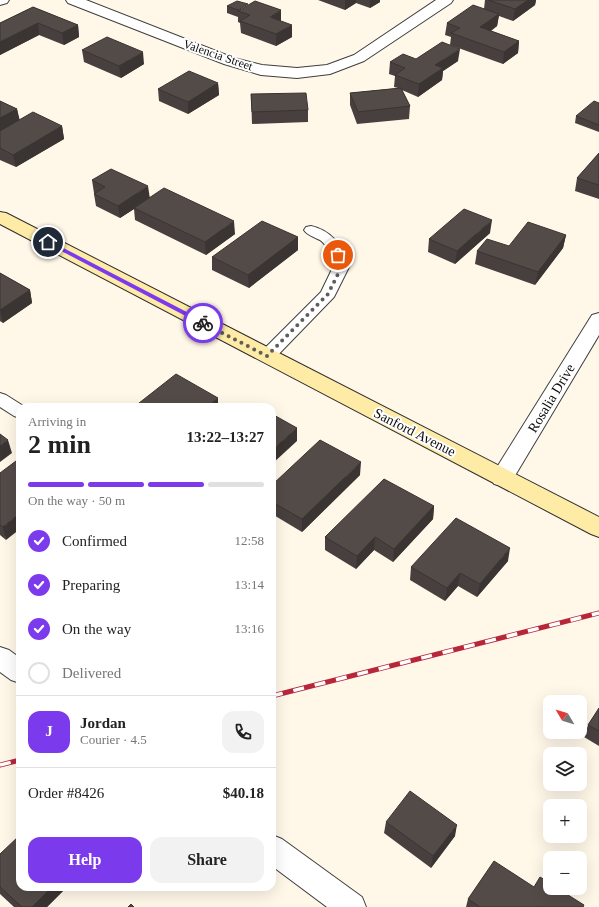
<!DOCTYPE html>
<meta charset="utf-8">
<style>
:root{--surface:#fff;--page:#f2f2f2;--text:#222;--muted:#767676;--line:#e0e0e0;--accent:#7c3aed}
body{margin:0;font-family:"Times New Roman",serif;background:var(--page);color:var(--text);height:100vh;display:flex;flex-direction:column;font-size:15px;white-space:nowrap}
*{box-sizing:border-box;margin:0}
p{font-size:13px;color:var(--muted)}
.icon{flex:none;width:22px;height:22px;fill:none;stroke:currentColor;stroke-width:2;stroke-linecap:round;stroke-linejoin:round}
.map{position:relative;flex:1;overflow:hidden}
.sheet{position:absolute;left:16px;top:403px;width:260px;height:488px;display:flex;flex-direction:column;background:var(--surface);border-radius:12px;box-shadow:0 4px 16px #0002}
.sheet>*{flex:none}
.needle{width:26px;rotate:308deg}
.tools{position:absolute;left:543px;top:695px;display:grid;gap:8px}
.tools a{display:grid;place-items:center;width:44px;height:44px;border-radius:8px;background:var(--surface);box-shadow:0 4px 16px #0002;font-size:20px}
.pin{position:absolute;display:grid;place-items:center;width:34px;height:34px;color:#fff;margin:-17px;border:2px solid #fff;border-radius:50%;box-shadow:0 1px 4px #0007}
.courier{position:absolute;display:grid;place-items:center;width:40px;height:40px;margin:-20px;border:3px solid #7c3aed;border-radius:50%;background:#fff;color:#222;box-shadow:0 1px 5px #0007}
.overview em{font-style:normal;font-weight:700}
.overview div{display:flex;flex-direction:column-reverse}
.overview{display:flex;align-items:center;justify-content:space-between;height:68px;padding:0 12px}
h1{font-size:26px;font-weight:700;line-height:30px}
.bar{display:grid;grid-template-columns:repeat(4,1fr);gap:6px 4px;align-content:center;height:48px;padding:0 12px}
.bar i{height:5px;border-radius:3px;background:var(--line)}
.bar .active{background:var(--accent)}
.bar p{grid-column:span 4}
.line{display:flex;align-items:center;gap:10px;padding:0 12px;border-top:1px solid var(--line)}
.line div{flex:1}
.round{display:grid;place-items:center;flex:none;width:42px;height:42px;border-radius:12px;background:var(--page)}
ol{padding:0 12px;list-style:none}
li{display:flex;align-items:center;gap:12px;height:44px}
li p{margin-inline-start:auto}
li .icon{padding:4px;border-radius:50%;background:var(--accent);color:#fff;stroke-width:4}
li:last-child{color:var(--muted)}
li i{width:22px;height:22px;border:2px solid var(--line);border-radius:50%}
.primary-button{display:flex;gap:8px;margin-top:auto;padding:8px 12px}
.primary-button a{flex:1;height:46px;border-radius:12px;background:var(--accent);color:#fff;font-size:16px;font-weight:700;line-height:46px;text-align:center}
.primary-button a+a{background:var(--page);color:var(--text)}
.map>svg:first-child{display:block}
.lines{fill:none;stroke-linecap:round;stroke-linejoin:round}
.service-casing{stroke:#3e3e3e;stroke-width:2}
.minor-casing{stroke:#3e3e3e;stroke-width:2}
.secondary-casing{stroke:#2d2d2d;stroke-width:2}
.service{fill:#fff;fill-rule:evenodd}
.minor{fill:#fff;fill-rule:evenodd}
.secondary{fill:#fdeba6;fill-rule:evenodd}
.rail-casing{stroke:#b7273c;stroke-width:5}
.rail{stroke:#fff;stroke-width:3.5;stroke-dasharray:11;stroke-linecap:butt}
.wall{fill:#47403e}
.shaded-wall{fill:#3a3432}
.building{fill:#534b48;stroke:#3a3432}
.route{fill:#7c3aed}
.done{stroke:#605e59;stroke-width:4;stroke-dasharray:0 7.2}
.labels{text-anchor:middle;stroke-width:4;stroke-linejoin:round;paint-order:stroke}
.far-street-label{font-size:12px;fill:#0b0b0b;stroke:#fff}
.street-label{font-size:14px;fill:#0b0b0b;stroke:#fff}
</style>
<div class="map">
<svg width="599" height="907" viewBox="0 0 599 907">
<rect width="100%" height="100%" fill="#fff8e9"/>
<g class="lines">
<g class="service-casing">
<g id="service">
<path d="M311 226C333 231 341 246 350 265L334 297 273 360 267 362 261 360 259 356 261 352 321 292 334 265C331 256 328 246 320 240 314 237 307 235 304 230L306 227Z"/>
<polygon points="0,393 6,395 25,407 20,407 20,418 14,416 0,407"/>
</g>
</g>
<g class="minor-casing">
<g id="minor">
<polygon points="0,0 9,0 7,3 0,5"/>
<polygon points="66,0 86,0 234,58 262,65 297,68 327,65 354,55 436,0 453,0 451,3 364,61 330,74 297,78 261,75 224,64 68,3"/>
<polygon points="599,313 599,335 510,484 502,486 494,484 491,478 494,472 592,315"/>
<polygon points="0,647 9,650 20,658 20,683 11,680 0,672"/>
<polygon points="272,835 282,839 362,897 366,907 327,907 272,866"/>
</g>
</g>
<g class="secondary-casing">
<polygon id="secondary" points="0,212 6,213 599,517 599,537 591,534 0,224"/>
</g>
<use href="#service" class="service"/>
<use href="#minor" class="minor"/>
<use href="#secondary" class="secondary"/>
<g class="rail-casing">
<g id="rail">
<polyline points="272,696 599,613"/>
<polyline points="0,765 20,760"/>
</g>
</g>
<use href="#rail" class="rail"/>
</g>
<g class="wall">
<polygon points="318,0 380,0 380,2 370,8 356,3 345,10"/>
<polygon points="485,0 536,0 535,5 513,21 499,16 497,26 491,31 519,41 518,53 503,64 450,45 451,37 445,35 447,23 484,9"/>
<polygon points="227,6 281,21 292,37 276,46 241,33 240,23 238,22 238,17 227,13"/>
<polygon points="33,7 78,25 79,37 64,45 39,35 0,55 0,23"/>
<polygon points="82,50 144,64 121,78 84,62"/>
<polygon points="416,59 458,61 443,71 442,80 418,97 402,90 410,106 409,119 357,124 350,105 350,93 398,88 394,87 395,76 389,74 390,62"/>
<polygon points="218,83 219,95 188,114 159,101 158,89"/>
<polygon points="251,94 308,110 308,122 252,124"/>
<polygon points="0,101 17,109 19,120 62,126 64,139 16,167 0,160"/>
<polygon points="599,103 599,132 575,123 576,116"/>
<polygon points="599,153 599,199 575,191 577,178"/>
<polygon points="92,180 149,197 235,234 206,255 135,220 134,209 120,218 96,206 94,194 95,193 94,193"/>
<polygon points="490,233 455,264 428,252 429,239"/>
<polygon points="566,235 563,248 535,285 475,264 477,251 509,246"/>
<polygon points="298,237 298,250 249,288 212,270 212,257"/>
<polygon points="0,273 30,290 32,303 3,323 0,321"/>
<polygon points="0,473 6,540 0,535"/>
<polygon points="360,475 302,532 272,514 272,485"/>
<polygon points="434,506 433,519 393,562 374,550 356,569 325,550 325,537"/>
<polygon points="508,561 477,597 458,586 445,601 410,580 411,567"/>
<polygon points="599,708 599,746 584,737 588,725"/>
<polygon points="386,822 455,836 431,868 384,833"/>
<polygon points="0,854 67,887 47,907 14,907 0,894"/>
<polygon points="534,887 584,907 466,907 468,899"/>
</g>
<g class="shaded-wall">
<polygon points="345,0 356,0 356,3 345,10"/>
<polygon points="370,0 380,0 380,2 370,8"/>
<polygon points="528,0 536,0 535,5 513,21 515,9"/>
<polygon points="281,10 281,22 270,17"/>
<polygon points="499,14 497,26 479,39 480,27"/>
<polygon points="38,23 39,35 0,55 0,42"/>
<polygon points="78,25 79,37 64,45 62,33"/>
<polygon points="292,25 292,37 276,46 276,34"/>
<polygon points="519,41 518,53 503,64 504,52"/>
<polygon points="460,49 458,61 443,71 442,80 418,97 419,84 435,65"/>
<polygon points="143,52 144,64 121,78 119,66"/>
<polygon points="218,83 219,95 188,114 188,102"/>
<polygon points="17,109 20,121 0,132 0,118"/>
<polygon points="62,126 64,139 16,167 13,155"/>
<polygon points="148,186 150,199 134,208 134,209 120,218 118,206"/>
<polygon points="492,220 490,233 455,264 457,251"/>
<polygon points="234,221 235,234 206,255 205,242"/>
<polygon points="566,235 563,248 535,285 538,272"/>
<polygon points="298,237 298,250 249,288 248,275"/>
<polygon points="30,290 32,303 3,323 0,310"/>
<polygon points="218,398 218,407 206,407"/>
<polygon points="297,428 297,441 272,464 272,450"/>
<polygon points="8,440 12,453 0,462 0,446"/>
<polygon points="361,462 360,475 302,532 302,519"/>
<polygon points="434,506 433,519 393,562 394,549"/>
<polygon points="20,513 20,529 6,540 3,527"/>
<polygon points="375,537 374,550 356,569 357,556"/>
<polygon points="510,548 508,561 477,597 480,584"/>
<polygon points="460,573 458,586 445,601 447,588"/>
<polygon points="457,825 455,836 431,868 433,856"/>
<polygon points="52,887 67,887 47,907 32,907"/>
</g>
<g class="building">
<polygon points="488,0 528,0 515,9"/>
<polygon points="237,1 248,4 238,10 227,6"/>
<polygon points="255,1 281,10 270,17 292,25 276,34 240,21 250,15 238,11"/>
<polygon points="473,5 499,14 480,27 519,41 504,52 451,33 460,28 447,23"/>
<polygon points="33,7 78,25 62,33 38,23 0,42 0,23"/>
<polygon points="107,37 143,52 119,66 82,50"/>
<polygon points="442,42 460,49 435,65 443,68 419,84 395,75 405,68 390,62 403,54 416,59"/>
<polygon points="189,71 218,83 188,102 158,89"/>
<polygon points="401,88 410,106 358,112 350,93"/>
<polygon points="306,93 308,110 252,112 251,94"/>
<polygon points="0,101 17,109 0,118"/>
<polygon points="594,101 599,103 599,125 576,116"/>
<polygon points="33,112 62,126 13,155 0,148 0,131"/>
<polygon points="599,153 599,185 577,178"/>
<polygon points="111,169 148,186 118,206 94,194 105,187 92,180"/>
<polygon points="164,188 234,221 205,242 134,208"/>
<polygon points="464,209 492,220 457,251 429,239"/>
<polygon points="262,221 298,237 248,275 212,257"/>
<polygon points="528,222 566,235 538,272 477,251 487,239 509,246"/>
<polygon points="0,273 30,290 0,310"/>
<polygon points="176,374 218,398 206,407 134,407"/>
<polygon points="272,414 297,428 272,450"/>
<polygon points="0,434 8,440 0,446"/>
<polygon points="320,440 361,462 302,519 272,502 272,485"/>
<polygon points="20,458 20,513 3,527 0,525 0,473"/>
<polygon points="384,479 434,506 394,549 375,537 357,556 325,537"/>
<polygon points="456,518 510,548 480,584 460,573 447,588 411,567"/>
<polygon points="599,708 599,731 588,725"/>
<polygon points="410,791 457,825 433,856 386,822"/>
<polygon points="20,835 20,887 52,887 32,907 22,907 0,887 0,854"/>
<polygon points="494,861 534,887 540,877 550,883 550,888 557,888 584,905 583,907 480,907 468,899"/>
<polygon points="131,904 134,907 128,907"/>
</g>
<polygon class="route" points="48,240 206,322 206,323 201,324 46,243 46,241"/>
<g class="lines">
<polyline class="done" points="203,323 267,356 328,294 342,266 338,255"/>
</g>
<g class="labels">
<g class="far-street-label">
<text transform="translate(218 55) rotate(19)" y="4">Valencia Street</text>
</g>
<g class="street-label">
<text transform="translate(551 398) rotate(-59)" y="5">Rosalia Drive</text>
<text transform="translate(415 432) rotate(27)" y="5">Sanford Avenue</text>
</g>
</g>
</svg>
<div class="tools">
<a><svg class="needle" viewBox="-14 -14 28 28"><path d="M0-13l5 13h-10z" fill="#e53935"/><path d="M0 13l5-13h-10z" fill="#767676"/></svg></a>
<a><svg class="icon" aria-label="layers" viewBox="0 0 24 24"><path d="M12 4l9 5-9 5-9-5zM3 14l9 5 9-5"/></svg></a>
<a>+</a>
<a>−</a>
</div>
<div class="pin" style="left:338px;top:255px;background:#ea580c"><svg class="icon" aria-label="bag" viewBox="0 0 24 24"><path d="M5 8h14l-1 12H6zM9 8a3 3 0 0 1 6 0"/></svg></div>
<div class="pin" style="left:48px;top:242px;background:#1f2937"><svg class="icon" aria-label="home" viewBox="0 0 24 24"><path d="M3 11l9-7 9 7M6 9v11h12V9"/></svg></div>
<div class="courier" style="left:203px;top:323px"><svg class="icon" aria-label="bike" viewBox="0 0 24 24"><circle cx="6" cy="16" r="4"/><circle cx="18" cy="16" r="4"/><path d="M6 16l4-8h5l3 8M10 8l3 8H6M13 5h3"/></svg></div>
<section class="sheet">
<div class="overview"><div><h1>2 min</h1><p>Arriving in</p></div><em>13:22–13:27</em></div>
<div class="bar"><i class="active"></i><i class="active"></i><i class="active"></i><i></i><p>On the way · 50 m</p></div>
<ol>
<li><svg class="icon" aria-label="check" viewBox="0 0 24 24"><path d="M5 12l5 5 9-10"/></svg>Confirmed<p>12:58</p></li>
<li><svg class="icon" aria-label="check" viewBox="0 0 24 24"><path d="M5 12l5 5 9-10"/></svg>Preparing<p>13:14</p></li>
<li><svg class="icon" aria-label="check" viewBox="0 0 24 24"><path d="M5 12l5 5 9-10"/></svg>On the way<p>13:16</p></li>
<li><i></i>Delivered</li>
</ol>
<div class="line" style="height:72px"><b class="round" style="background:var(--accent);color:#fff">J</b><div><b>Jordan</b><p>Courier · 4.5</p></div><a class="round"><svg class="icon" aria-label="phone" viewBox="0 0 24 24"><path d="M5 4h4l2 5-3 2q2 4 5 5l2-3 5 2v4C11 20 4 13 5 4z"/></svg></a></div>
<div class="line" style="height:52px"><div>Order #8426</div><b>$40.18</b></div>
<div class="primary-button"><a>Help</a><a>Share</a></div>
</section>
</div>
